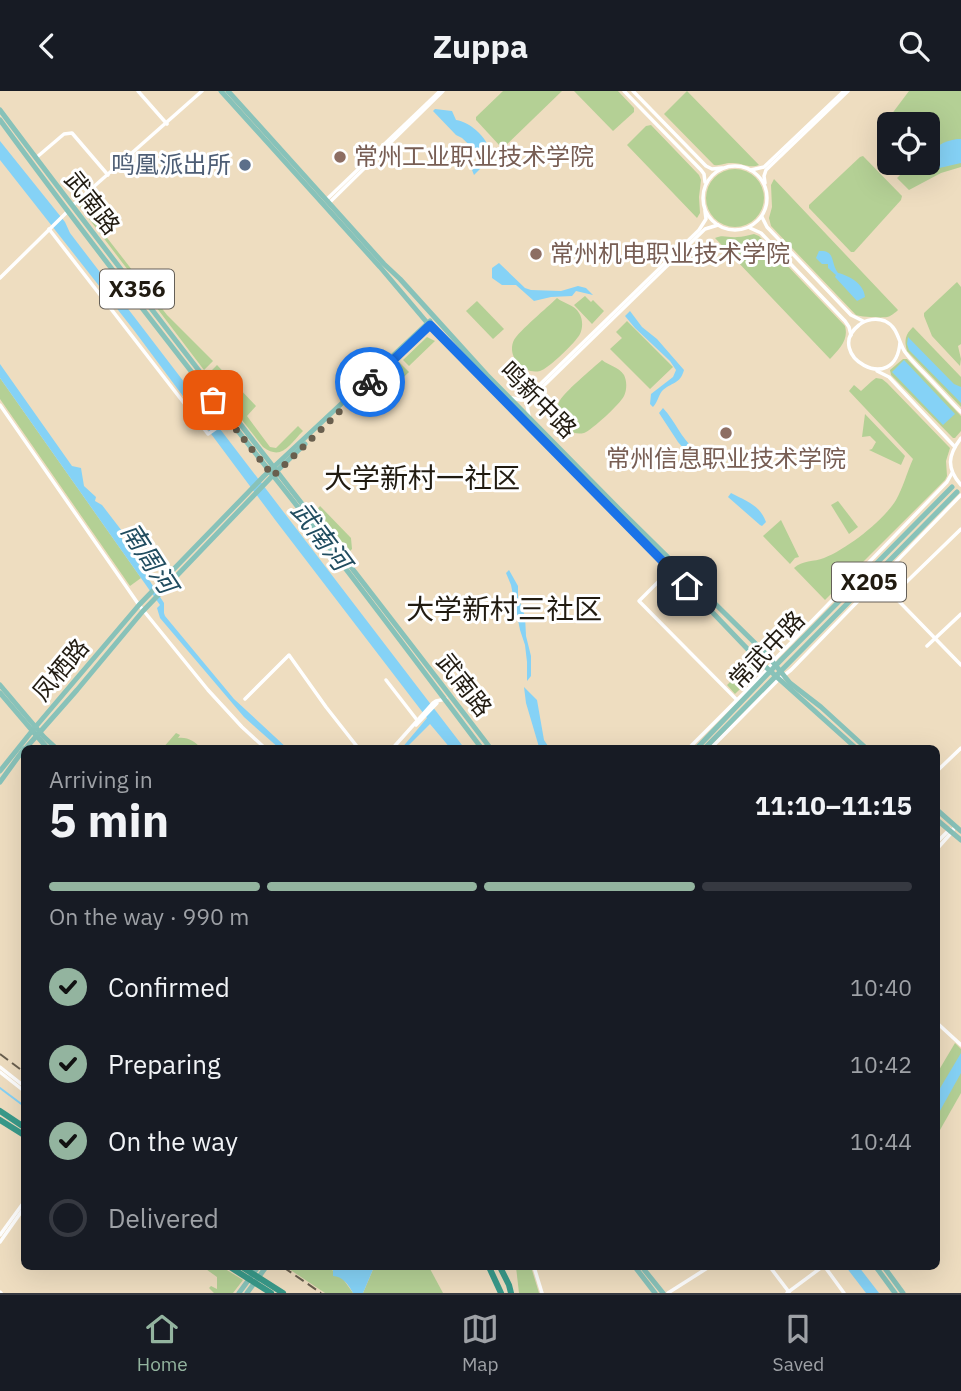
<!DOCTYPE html>
<meta charset="utf-8">
<style>
:root{--surface:#171b24;--page:#242831;--text:#f1f3f6;--muted:#9ea1a6;--line:#363941;--accent:#93b49f}
body{margin:0;font-family:"IBM Plex Sans","Noto Sans SC",sans-serif;background:var(--page);color:var(--text);height:100vh;display:flex;flex-direction:column;font-size:26px;white-space:nowrap}
*{box-sizing:border-box;margin:0}
p{font-size:23px;color:var(--muted)}
.icon{flex:none;width:38px;height:38px;fill:none;stroke:currentColor;stroke-width:2;stroke-linecap:round;stroke-linejoin:round}
.map{position:relative;flex:1;overflow:hidden}
.panel{position:absolute;left:21px;top:654px;width:919px;height:525px;display:flex;flex-direction:column;background:var(--surface);border-radius:10px;box-shadow:0 7px 28px #0002}
.panel>*{flex:none}
.controls{position:absolute;left:877px;top:21px;display:grid;gap:14px}
.controls a{display:grid;place-items:center;width:63px;height:63px;border-radius:10px;background:var(--surface);box-shadow:0 7px 28px #0002;font-size:35px}
.pin{position:absolute;display:grid;place-items:center;width:60px;height:60px;color:#fff;margin:-30px;border-radius:14px;box-shadow:0 4px 10px #0006}
.courier{position:absolute;display:grid;place-items:center;width:70px;height:70px;margin:-35px;border:5px solid #1a73e8;border-radius:50%;background:#fff;color:#222;box-shadow:0 2px 9px #0007}
.headline em{font-style:normal;font-weight:700}
.headline div{display:flex;flex-direction:column-reverse}
.headline{display:flex;align-items:center;justify-content:space-between;height:119px;padding:0 28px}
h1{font-size:46px;font-weight:700;line-height:52px}
.bar{display:grid;grid-template-columns:repeat(4,1fr);gap:10px 7px;align-content:center;height:84px;padding:0 28px}
.bar i{height:9px;border-radius:5px;background:var(--line)}
.bar .on{background:var(--accent)}
.bar p{grid-column:span 4}
ol{padding:0 28px;list-style:none}
li{display:flex;align-items:center;gap:21px;height:77px}
li p{margin-inline-start:auto}
li .icon{padding:7px;border-radius:50%;background:var(--accent);color:#111;stroke-width:4}
li:last-child{color:var(--muted)}
li i{width:38px;height:38px;border:4px solid var(--line);border-radius:50%}
header{display:flex;justify-content:space-between;align-items:center;height:91px;padding:0 28px;background:var(--surface);font-size:32px;font-weight:700}
.menu{display:flex;justify-content:space-around;align-items:center;height:98px;border-top:2px solid var(--line);background:var(--surface);font-size:19px;color:var(--muted)}
.menu a{display:grid;justify-items:center;gap:4px}
.menu .on{color:var(--accent)}
.map>svg:first-child{display:block}
.green{fill:#b4d095}
.water{fill:#85d2f6}
.lines{fill:none;stroke-linecap:round;stroke-linejoin:round}
.stream{stroke:#85d2f6;stroke-width:2}
.minor{stroke:#fff;stroke-width:3.5}
.major{stroke:#88c2b9;stroke-width:5}
.highway{stroke:#399a8a;stroke-width:6}
.rail{stroke:#695f4e;stroke-width:2;stroke-dasharray:10 5;stroke-linecap:butt}
.done{stroke:#695f4e;stroke-width:7;stroke-dasharray:0 12.6}
.route{stroke:#1a73e8;stroke-width:9}
.education-dot{fill:#8d6e63;stroke:#fff;stroke-width:2.5}
.service-dot{fill:#5c6f8a;stroke:#fff;stroke-width:2.5}
.labels{text-anchor:middle;stroke-width:6;stroke-linejoin:round;paint-order:stroke}
.shield{fill:#fff;stroke:#645f58;stroke-width:2}
.shield-label{font-size:23px;font-weight:bold;fill:#211b11}
.education-label{font-size:24px;fill:#785e54;stroke:#fff;text-anchor:start}
.service-label{font-size:24px;fill:#4e5e75;stroke:#fff;text-anchor:end}
.street-label{font-size:24px;fill:#211b11;stroke:#fff}
.water-label{font-size:26px;font-style:italic;fill:#214d60;stroke:#fff}
.quarter-label{font-size:28px;fill:#211b11;stroke:#fff}
</style>
<header><svg class="icon" aria-label="back" viewBox="0 0 24 24"><path d="M15 5l-7 7 7 7"/></svg>Zuppa<svg class="icon" aria-label="search" viewBox="0 0 24 24"><circle cx="10" cy="10" r="6"/><path d="M15 15l6 6"/></svg></header>
<div class="map">
<svg width="961" height="1202" viewBox="0 0 961 1202">
<rect width="100%" height="100%" fill="#eeddc0"/>
<g class="green">
<polygon points="503,0 562,0 504,56 500,55 476,29 476,26"/>
<polygon points="574,0 618,0 634,17 634,21 613,40"/>
<path d="M687 0 759 74C749 78 741 71 731 72 724 72 721 75 714 74L664 23Z"/>
<polygon points="909,0 961,0 961,76 941,82 909,99 897,87 912,72 928,72 928,33 890,33 891,24"/>
<polygon points="651,34 699,84 701,89 699,106 700,122 697,127 627,54 646,35"/>
<polygon points="863,65 902,105 901,109 854,161 851,161 809,117 809,114 860,66"/>
<circle cx="735" cy="107" r="29"/>
<path d="M774 88 898 219C896 221 890 226 887 226 883 227 861 226 856 224L771 135 769 127 772 116 771 94Z"/>
<polygon points="87,110 98,125 94,130 167,224 213,270 204,279 80,116"/>
<path d="M754 143 759 145 845 235C849 249 839 258 830 268L715 147C723 143 728 147 737 146 743 146 748 144 754 143Z"/>
<polygon points="957,191 961,196 961,253 958,255 961,268 960,275 932,245 924,225 924,222"/>
<polygon points="585,205 591,211 593,209 604,220 592,233 574,214"/>
<path d="M557 207C564 213 574 213 579 222 583 228 583 237 580 243 576 251 548 278 540 280 523 284 506 265 514 249 519 240 548 216 557 207Z"/>
<polygon points="477,210 504,238 493,248 466,220"/>
<polygon points="627,230 673,276 650,298 610,258 622,247 616,241"/>
<path d="M913 236 961 286V316L907 260C904 249 905 244 913 236Z"/>
<polygon points="427,246 435,250 409,275 403,269"/>
<polygon points="903,268 907,268 961,325 961,340 955,347 953,347 891,284 890,279"/>
<path d="M602 269C609 275 618 275 624 284 627 290 627 299 624 305 620 313 592 339 584 342 567 346 551 327 559 311 563 302 593 277 602 269Z"/>
<polygon points="399,271 409,281 371,317 362,307"/>
<path d="M217 274 256 315 247 325 270 356 276 357 298 335 303 340C289 354 282 370 263 356L207 284Z"/>
<polygon points="0,287 141,487 130,495 0,308"/>
<path d="M876 287 882 288 887 292 950 357 946 370 947 385 945 389 825 509 794 477C802 469 814 471 824 467 847 458 883 430 896 409 903 397 907 381 913 368L849 300 854 294 861 300 872 290Z"/>
<polygon points="865,323 905,365 901,374 869,359 872,358 876,351 870,345 862,346"/>
<polygon points="838,410 858,436 849,443 831,414"/>
<polygon points="320,415 351,447 352,458 346,464 315,421"/>
<polygon points="781,429 799,466 795,467 790,473 763,445"/>
<path d="M752 570C759 586 746 592 735 603L727 594Z"/>
<path d="M176 642 180 644 178 647C188 646 195 650 201 658H162Z"/>
<polygon points="955,952 961,958 961,1002 936,1046 936,984"/>
<polygon points="203,1176 222,1176 243,1189 233,1202 214,1202 209,1197 211,1195 217,1198 217,1186"/>
<polygon points="286,1176 333,1176 332,1179 343,1188 353,1202 325,1202"/>
<polygon points="374,1176 429,1176 443,1202 363,1202"/>
<polygon points="516,1176 531,1176 539,1202 519,1202"/>
</g>
<g class="water">
<path d="M435 18 452 20 456 29C471 31 491 49 491 67L474 84 472 79 482 70V66L462 47 456 44 433 20Z"/>
<path d="M957 48H961V72L935 78 930 68C933 55 944 50 957 48Z"/>
<polygon points="0,50 65,131 70,142 465,658 451,658 430,633 405,658 401,658 427,627 276,430 133,238 0,69"/>
<path d="M819 160C836 159 830 171 838 182 850 185 864 193 865 206L857 210 835 186 836 184 828 177V173H822L816 167Z"/>
<polygon points="499,172 525,197 531,199 561,200 578,195 586,197 593,204 576,200 572,205 551,206 534,210 516,194 502,194 492,187 492,177"/>
<path d="M630 220 642 236 657 248 684 279C680 294 671 291 662 300 658 305 658 311 653 316L650 313 651 303 673 286 676 279 670 270 635 237 625 225Z"/>
<polygon points="908,246 954,293 961,296 961,312 909,259 907,253"/>
<polygon points="904,269 955,323 943,334 892,281"/>
<polygon points="0,273 72,375 81,377 84,395 96,406 95,410 102,414 122,440 122,448 125,449 128,456 164,512 164,522 165,525 234,608 288,658 280,658 244,626 160,527 157,517 160,514 0,287"/>
<path d="M663 317C676 331 680 346 696 360L691 366 678 351 659 322Z"/>
<path d="M731 402C746 410 760 414 766 431L762 435 760 434 728 406Z"/>
<polygon points="509,479 518,495 518,506 525,525 526,545 531,565 531,585 527,590 527,571 525,554 520,539 511,494 506,482"/>
<polygon points="524,596 537,609 544,649 550,658 540,658 539,656 526,612"/>
<polygon points="961,962 961,982 936,1027 936,1004"/>
<path d="M333 1176H374L363 1202H353C349 1194 342 1185 333 1185Z"/>
<polygon points="846,1176 859,1176 879,1202 866,1202"/>
</g>
<g class="lines">
<polyline class="stream" points="0,997 24,1015"/>
<g class="minor">
<polyline points="138,0 167,33"/>
<polyline points="624,0 701,79 704,83 705,91"/>
<polyline points="633,0 706,75 712,78 722,77"/>
<polyline points="37,66 64,43 72,42 108,84"/>
<circle cx="735" cy="107" r="32"/>
<polyline points="751,79 764,76 844,0"/>
<polyline points="765,92 764,85 766,79 848,0"/>
<polyline points="326,109 440,0"/>
<polyline points="329,112 443,0"/>
<polyline points="73,114 202,0"/>
<polyline points="762,126 767,136 851,224 863,230"/>
<polyline points="750,137 761,142 845,230 849,236 851,244"/>
<polyline points="49,138 208,343 228,329"/>
<polyline points="0,187 68,120"/>
<path d="M900 251C896 307 822 263 859 234 866 228 877 227 885 230 898 236 898 250 905 261 910 268 917 275 923 281 936 294 948 308 961 321"/>
<polyline points="877,280 889,286 955,356"/>
<polyline points="512,307 521,309 527,306 699,139 706,128 705,120"/>
<polyline points="0,314 139,514 208,599 242,636 266,658"/>
<polyline points="529,325 527,314 529,309 705,138 718,134"/>
<path d="M961 347C948 364 946 377 961 394"/>
<polyline points="671,478 639,510 736,608"/>
<polyline points="888,499 961,574"/>
<polyline points="893,504 961,438"/>
<polyline points="927,555 961,523"/>
<polyline points="386,589 417,629"/>
<polyline points="245,608 289,564 326,616 359,658"/>
<polyline points="416,634 437,612"/>
<polyline points="392,658 433,612 436,610 446,608"/>
<polyline points="688,658 767,579 777,566 947,391 952,382"/>
<polyline points="710,658 778,589 791,579 961,404"/>
<polyline points="936,681 961,657"/>
<polyline points="936,752 950,738"/>
<polyline points="936,759 952,741 955,735"/>
<polyline points="936,931 961,954"/>
<polyline points="0,976 24,995"/>
<polyline points="0,981 24,1000"/>
<polyline points="0,1144 24,1111"/>
<polyline points="0,1151 24,1117"/>
<polyline points="534,1176 542,1202"/>
<polyline points="770,1176 789,1201"/>
<polyline points="825,1176 844,1202"/>
<polyline points="0,1201 1,1202"/>
<polyline points="668,1202 709,1176"/>
<polyline points="787,1202 822,1176"/>
</g>
<g class="major">
<polyline points="221,0 380,176 435,241 671,478 758,569 857,658"/>
<polyline points="228,0 384,173 400,188 487,284 619,418 767,564 790,592 821,616 867,658"/>
<path d="M0 19C161 234 328 444 491 658"/>
<path d="M0 29C90 152 184 272 279 392 348 479 415 569 482 658"/>
<polyline points="0,594 44,646 57,658"/>
<polyline points="0,602 48,658"/>
<polyline points="25,658 77,599 143,520 280,377 305,353"/>
<polyline points="696,658 783,567 952,396"/>
<polyline points="704,658 957,401"/>
<polyline points="0,680 32,640 139,514 264,385 430,230"/>
<polyline points="0,691 24,658"/>
<polyline points="936,718 961,740"/>
<polyline points="936,728 961,749"/>
<polyline points="635,1176 655,1202"/>
<polyline points="642,1176 663,1202"/>
<polyline points="876,1176 895,1202"/>
<polyline points="884,1176 903,1202"/>
<polyline points="239,1202 258,1176"/>
<polyline points="247,1202 266,1176"/>
</g>
<g class="highway">
<polyline points="0,1020 24,1036"/>
<polyline points="0,1029 24,1044"/>
<polyline points="230,1176 271,1202"/>
<polyline points="242,1176 283,1202"/>
<polyline points="489,1176 501,1202"/>
<polyline points="500,1176 509,1194 511,1202"/>
</g>
<g class="rail">
<polyline points="0,963 24,981"/>
<polyline points="283,1176 321,1202"/>
</g>
</g>
<g class="lines">
<polyline class="done" points="213,309 273,385 370,291"/>
<polyline class="route" points="370,291 430,234 687,495"/>
</g>
<g class="education-dot">
<circle cx="340" cy="66" r="7"/>
<circle cx="536" cy="163" r="7"/>
<circle cx="726" cy="342" r="7"/>
</g>
<circle class="service-dot" cx="245" cy="74" r="7"/>
<g class="labels">
<g class="shield">
<rect x="100" y="178.5" width="74" height="39" rx="5"/>
<rect x="832" y="471.5" width="74" height="39" rx="5"/>
</g>
<g class="shield-label">
<text x="137" y="206">X356</text>
<text x="869" y="499">X205</text>
</g>
<g class="education-label">
<text x="354" y="74">常州工业职业技术学院</text>
<text x="550" y="171">常州机电职业技术学院</text>
<text x="726" y="376" text-anchor="middle">常州信息职业技术学院</text>
</g>
<g class="service-label">
<text x="231" y="82">鸣凰派出所</text>
</g>
<g class="street-label">
<text transform="translate(92 112) rotate(52)" y="8">武南路</text>
<text transform="translate(538 309) rotate(45)" y="8">鸣新中路</text>
<text transform="translate(767 559) rotate(-46)" y="8">常武中路</text>
<text transform="translate(61 579) rotate(-50)" y="8">凤栖路</text>
<text transform="translate(464 594) rotate(52)" y="8">武南路</text>
</g>
<g class="water-label">
<text transform="translate(321 445) rotate(53)" y="9">武南河</text>
<text transform="translate(149 467) rotate(57)" y="9">南周河</text>
</g>
<g class="quarter-label">
<text x="422" y="397">大学新村一社区</text>
<text x="504" y="528">大学新村三社区</text>
</g>
</g>
</svg>
<div class="controls">
<a><svg class="icon" aria-label="locate" viewBox="0 0 24 24"><circle cx="12" cy="12" r="6"/><path d="M12 2v4M12 18v4M2 12h4M18 12h4"/></svg></a>
</div>
<div class="pin" style="left:213px;top:309px;background:#ea580c"><svg class="icon" aria-label="bag" viewBox="0 0 24 24"><path d="M5 8h14l-1 12H6zM9 8a3 3 0 0 1 6 0"/></svg></div>
<div class="pin" style="left:687px;top:495px;background:#1f2937"><svg class="icon" aria-label="home" viewBox="0 0 24 24"><path d="M3 11l9-7 9 7M6 9v11h12V9"/></svg></div>
<div class="courier" style="left:370px;top:291px"><svg class="icon" aria-label="bike" viewBox="0 0 24 24"><circle cx="6" cy="16" r="4"/><circle cx="18" cy="16" r="4"/><path d="M6 16l4-8h5l3 8M10 8l3 8H6M13 5h3"/></svg></div>
<section class="panel">
<div class="headline"><div><h1>5 min</h1><p>Arriving in</p></div><em>11:10–11:15</em></div>
<div class="bar"><i class="on"></i><i class="on"></i><i class="on"></i><i></i><p>On the way · 990 m</p></div>
<ol>
<li><svg class="icon" aria-label="check" viewBox="0 0 24 24"><path d="M5 12l5 5 9-10"/></svg>Confirmed<p>10:40</p></li>
<li><svg class="icon" aria-label="check" viewBox="0 0 24 24"><path d="M5 12l5 5 9-10"/></svg>Preparing<p>10:42</p></li>
<li><svg class="icon" aria-label="check" viewBox="0 0 24 24"><path d="M5 12l5 5 9-10"/></svg>On the way<p>10:44</p></li>
<li><i></i>Delivered</li>
</ol>
</section>
</div>
<nav class="menu">
<a class="on"><svg class="icon" aria-label="home" viewBox="0 0 24 24"><path d="M3 11l9-7 9 7M6 9v11h12V9"/></svg>Home</a>
<a><svg class="icon" aria-label="map" viewBox="0 0 24 24"><path d="M3 6l6-2 6 2 6-2v14l-6 2-6-2-6 2zM9 4v14M15 6v14"/></svg>Map</a>
<a><svg class="icon" aria-label="saved" viewBox="0 0 24 24"><path d="M7 4h10v16l-5-4-5 4z"/></svg>Saved</a>
</nav>
